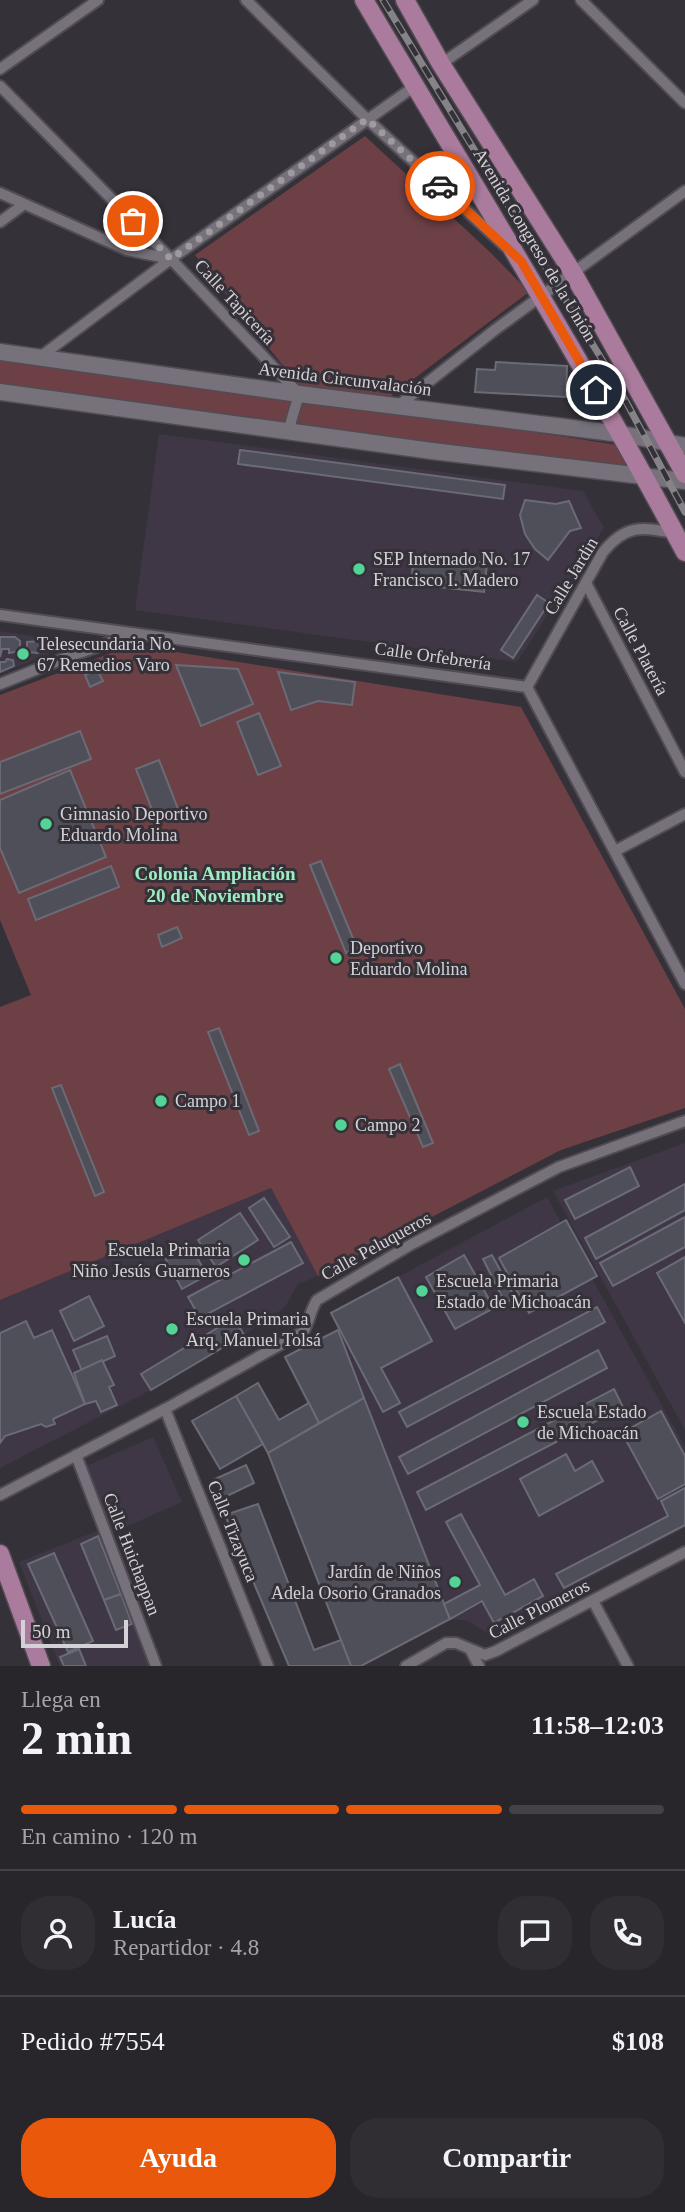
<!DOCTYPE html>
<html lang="es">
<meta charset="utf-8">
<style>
:root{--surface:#28252b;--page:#302d33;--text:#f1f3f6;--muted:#a5a5a9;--line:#444247;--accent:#ea580c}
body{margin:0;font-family:Georgia,serif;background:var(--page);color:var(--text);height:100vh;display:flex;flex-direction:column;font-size:26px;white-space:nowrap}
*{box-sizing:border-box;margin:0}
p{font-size:23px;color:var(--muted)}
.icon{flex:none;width:38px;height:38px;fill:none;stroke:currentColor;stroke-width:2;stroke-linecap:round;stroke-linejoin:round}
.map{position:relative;height:1666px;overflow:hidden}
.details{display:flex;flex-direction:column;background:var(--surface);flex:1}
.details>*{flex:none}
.scale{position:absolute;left:21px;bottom:18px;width:107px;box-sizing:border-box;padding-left:7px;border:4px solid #d5d2d7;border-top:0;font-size:19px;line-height:24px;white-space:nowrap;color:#d5d2d7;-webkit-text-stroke:5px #353139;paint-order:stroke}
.pin{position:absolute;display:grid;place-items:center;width:60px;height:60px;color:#fff;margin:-30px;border:4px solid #fff;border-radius:50%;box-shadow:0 2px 7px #0007}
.courier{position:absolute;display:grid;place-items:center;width:70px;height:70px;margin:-35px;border:5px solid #ea580c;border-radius:50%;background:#fff;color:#222;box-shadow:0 2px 9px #0007}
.head em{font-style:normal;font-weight:800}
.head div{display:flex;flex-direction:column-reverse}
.head{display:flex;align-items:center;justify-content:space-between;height:119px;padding:0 21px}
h1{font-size:46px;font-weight:800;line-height:52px}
.bar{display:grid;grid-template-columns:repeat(4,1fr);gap:10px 7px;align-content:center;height:84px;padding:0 21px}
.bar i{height:9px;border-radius:5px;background:var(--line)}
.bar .active{background:var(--accent)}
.bar p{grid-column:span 4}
.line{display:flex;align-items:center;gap:18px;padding:0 21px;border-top:2px solid var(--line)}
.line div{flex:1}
.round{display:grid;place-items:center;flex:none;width:74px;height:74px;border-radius:28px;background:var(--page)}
.action{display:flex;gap:14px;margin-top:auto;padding:14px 21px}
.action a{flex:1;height:80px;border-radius:28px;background:var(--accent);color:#fff;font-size:28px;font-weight:800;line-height:80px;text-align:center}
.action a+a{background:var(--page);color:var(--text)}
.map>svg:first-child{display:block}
.built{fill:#3f3745}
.green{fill:#6d4046}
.building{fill:#4e4f59;stroke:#6a6b75;stroke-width:2}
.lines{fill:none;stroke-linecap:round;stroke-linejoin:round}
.street-casing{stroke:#514c53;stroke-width:14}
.secondary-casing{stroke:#514c53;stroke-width:19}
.primary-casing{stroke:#514c53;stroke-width:21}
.street{stroke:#77717b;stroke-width:10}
.secondary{stroke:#77717b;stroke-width:16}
.primary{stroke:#ab7b9d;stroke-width:18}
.rail-casing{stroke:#858288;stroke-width:7}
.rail{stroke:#353139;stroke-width:4.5;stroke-dasharray:13;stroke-linecap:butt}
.done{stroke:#9d9aa0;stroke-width:7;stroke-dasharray:0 12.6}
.route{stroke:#ea580c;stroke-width:9}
.poi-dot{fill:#53d396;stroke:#353139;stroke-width:2.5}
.labels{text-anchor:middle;stroke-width:6;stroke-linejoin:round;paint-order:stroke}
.street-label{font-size:18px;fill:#d5d2d7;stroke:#353139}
.poi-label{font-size:18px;fill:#d5d2d7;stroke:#353139;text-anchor:start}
.neighbourhood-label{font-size:19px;font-weight:bold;fill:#9cedc1;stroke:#353139}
</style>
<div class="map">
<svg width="685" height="1666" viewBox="0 0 685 1666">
<rect width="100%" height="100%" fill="#353139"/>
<g class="built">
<polygon points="159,434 583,491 604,528 517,662 135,610"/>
<polygon points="0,631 51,639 57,650 0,674"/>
<polygon points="685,1143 685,1430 553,1191"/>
<polygon points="271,1188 318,1276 298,1284 285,1307 244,1335 151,1390 0,1468 0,1300"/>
<polygon points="547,1197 685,1447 685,1528 486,1632 468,1621 450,1619 331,1313"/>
<polygon points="153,1437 182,1502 110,1534 82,1468"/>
<polygon points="97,1531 151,1666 60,1666 19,1562"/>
</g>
<g class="green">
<polygon points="365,136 491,253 529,292 375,408 618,445 628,465 439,445 0,385 0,359 307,396 195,255"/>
<polygon points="132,645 521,707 685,1009 685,1108 561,1150 318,1276 271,1188 0,1300 0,1007 31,995 0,920 0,695"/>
</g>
<g class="building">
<polygon points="496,362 567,366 566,397 475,392 477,369 495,370"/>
<polygon points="240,450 505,485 503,499 238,464"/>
<polygon points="525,500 556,504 569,501 581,528 570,531 548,560 535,549 525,534 520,515"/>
<polygon points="414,555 487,563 484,592 411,584"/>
<polygon points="537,595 549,603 513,658 501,650"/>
<polygon points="0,637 15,637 20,641 20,651 9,653 9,649 2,649 0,657"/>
<polygon points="40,641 38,653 27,652 27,642"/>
<polygon points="7,659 13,660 14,666 0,672 0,662 5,662"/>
<polygon points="176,665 238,669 253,704 201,726"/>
<polygon points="97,670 103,681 90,687 85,675"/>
<polygon points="278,672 355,682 352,705 318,701 291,710"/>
<polygon points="259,713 281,766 258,775 237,722"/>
<polygon points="80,731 91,759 0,794 0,762"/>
<polygon points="159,760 178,809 155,817 136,769"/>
<polygon points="70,770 106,857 19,893 0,848 0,800"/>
<polygon points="321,861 357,948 346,953 310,865"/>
<polygon points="111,866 119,887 36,920 28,899"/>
<polygon points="177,927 182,938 162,947 158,935"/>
<polygon points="219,1028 259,1131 249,1135 208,1032"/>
<polygon points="400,1064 433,1143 423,1147 389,1069"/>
<polygon points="61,1085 104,1192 95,1196 52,1088"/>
<polygon points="630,1167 639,1186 575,1219 565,1200"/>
<polygon points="685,1184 685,1210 596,1259 585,1238"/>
<polygon points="264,1198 290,1237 274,1247 249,1208"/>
<polygon points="240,1213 258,1240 216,1267 198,1240"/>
<polygon points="685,1217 685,1247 613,1286 600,1263"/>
<polygon points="566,1220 597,1276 529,1313 499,1258"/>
<polygon points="188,1242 207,1275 182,1289 164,1256"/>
<polygon points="291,1242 303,1263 200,1318 188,1297"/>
<polygon points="464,1255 494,1308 455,1329 426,1277"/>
<polygon points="492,1255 515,1298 505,1303 483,1259"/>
<polygon points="685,1257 685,1323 657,1273"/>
<polygon points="398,1277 432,1341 381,1368 400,1403 383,1412 331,1313"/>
<polygon points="89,1296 104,1326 74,1341 60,1311"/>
<polygon points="597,1307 605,1322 407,1427 399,1412"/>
<polygon points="234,1318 244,1335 151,1390 141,1374"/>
<polygon points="26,1321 34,1338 52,1330 85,1404 53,1419 55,1424 46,1427 41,1424 5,1436 0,1443 0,1333"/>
<polygon points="338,1330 364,1398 319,1423 285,1357"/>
<polygon points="107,1336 115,1356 82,1371 73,1350"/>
<polygon points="598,1350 607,1368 408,1474 399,1457"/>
<polygon points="102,1360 114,1385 109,1387 117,1405 101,1412 96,1401 85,1404 74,1373"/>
<polygon points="258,1383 279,1420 309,1403 319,1423 268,1453 236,1396"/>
<polygon points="614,1389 623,1407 426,1510 417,1492"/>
<polygon points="236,1396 263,1444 220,1469 192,1421"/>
<polygon points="364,1398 450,1619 361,1666 351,1666 268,1453"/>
<polygon points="661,1411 685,1456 685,1484 658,1499 622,1433"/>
<polygon points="566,1454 575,1471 592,1461 603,1481 539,1516 520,1479"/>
<polygon points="246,1465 254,1483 223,1498 215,1479"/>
<polygon points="685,1488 685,1525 564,1588 556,1574 668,1516 661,1501"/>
<polygon points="258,1504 314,1650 341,1640 351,1666 289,1666 225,1515"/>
<polygon points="461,1514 505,1595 534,1579 543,1596 494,1623 482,1601 450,1619 444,1604 480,1585 446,1522"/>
<polygon points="98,1536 121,1594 104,1600 81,1544"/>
<polygon points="54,1553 93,1641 68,1652 28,1564"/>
<polygon points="121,1594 132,1624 116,1630 104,1600"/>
<polygon points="79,1649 86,1666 64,1666 60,1657"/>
</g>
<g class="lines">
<g class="street-casing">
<g id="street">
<polyline points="246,0 367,119 505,246"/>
<polyline points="581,0 685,103"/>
<polyline points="441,64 533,0"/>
<polyline points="0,69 98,0"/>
<polyline points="0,86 171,259 299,394 288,432"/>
<polyline points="0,193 127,250 171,259"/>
<polyline points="0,222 23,205"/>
<polyline points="40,357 171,259 415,86"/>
<polyline points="399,405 496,329 685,191"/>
<polyline points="586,583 685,772"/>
<polyline points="0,615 527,687"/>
<polyline points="0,684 70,656 132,635"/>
<polyline points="527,687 685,984"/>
<path d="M527 687 603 552C626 524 641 527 675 533"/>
<polyline points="615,851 685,814"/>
<polyline points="165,1409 268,1666"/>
<polyline points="76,1455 156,1666"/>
<path d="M0 1495 165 1409 303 1332C310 1322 310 1310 317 1300L412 1244 559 1167 685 1121"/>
<polyline points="593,1601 628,1666"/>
<polyline points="471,1651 479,1666"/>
<polyline points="406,1666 446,1643 456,1643 485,1655 496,1651 685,1552"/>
</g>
</g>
<g class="secondary-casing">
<g id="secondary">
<polyline points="0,352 299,394 621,434 685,446"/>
<polyline points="0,392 432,451 685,481"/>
</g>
</g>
<g class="primary-casing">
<g id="primary">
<path d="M364 0C472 183 585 364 685 552"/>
<polyline points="405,0 441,64 573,273 685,474"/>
<polyline points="0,1554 41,1666"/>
</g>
</g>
<use href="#street" class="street"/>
<use href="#secondary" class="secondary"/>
<use href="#primary" class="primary"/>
<g class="rail-casing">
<polyline id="rail" points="383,0 615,381 685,512"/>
</g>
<use href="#rail" class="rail"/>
</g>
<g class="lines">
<polyline class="done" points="133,221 171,259 367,119 440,186"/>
<polyline class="route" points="440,186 521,261 596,390"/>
</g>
<g class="poi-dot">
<circle cx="359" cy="569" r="7"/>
<circle cx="23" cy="654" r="7"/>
<circle cx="46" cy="824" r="7"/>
<circle cx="336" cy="958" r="7"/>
<circle cx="161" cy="1101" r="7"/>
<circle cx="341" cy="1125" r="7"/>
<circle cx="244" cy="1260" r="7"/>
<circle cx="422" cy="1291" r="7"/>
<circle cx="172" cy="1329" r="7"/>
<circle cx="523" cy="1422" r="7"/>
<circle cx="455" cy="1582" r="7"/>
</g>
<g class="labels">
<g class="street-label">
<text transform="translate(535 245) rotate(59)" y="6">Avenida Congreso de la Unión</text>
<text transform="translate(235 302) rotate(47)" y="6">Calle Tapicería</text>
<text transform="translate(345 379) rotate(7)" y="6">Avenida Circunvalación</text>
<text transform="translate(571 576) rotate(-59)" y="6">Calle Jardin</text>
<text transform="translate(641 651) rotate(62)" y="6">Calle Platería</text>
<text transform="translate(433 656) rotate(8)" y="6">Calle Orfebrería</text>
<text transform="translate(376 1246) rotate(-29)" y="6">Calle Peluqueros</text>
<text transform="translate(233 1531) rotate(68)" y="6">Calle Tizayuca</text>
<text transform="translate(132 1554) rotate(69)" y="6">Calle Huichappan</text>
<text transform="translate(539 1609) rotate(-27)" y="6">Calle Plomeros</text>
</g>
<g class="poi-label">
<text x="373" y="565">SEP Internado No. 17<tspan x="373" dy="21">Francisco I. Madero</tspan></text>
<text x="37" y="650">Telesecundaria No.<tspan x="37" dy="21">67 Remedios Varo</tspan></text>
<text x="60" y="820">Gimnasio Deportivo<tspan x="60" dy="21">Eduardo Molina</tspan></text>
<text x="350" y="954">Deportivo<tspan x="350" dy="21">Eduardo Molina</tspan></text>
<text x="175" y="1107">Campo 1</text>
<text x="355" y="1131">Campo 2</text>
<text x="230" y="1256" text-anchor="end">Escuela Primaria<tspan x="230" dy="21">Niño Jesús Guarneros</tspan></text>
<text x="436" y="1287">Escuela Primaria<tspan x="436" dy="21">Estado de Michoacán</tspan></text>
<text x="186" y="1325">Escuela Primaria<tspan x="186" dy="21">Arq. Manuel Tolsá</tspan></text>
<text x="537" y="1418">Escuela Estado<tspan x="537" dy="21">de Michoacán</tspan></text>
<text x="441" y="1578" text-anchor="end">Jardín de Niños<tspan x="441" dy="21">Adela Osorio Granados</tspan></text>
</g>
<g class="neighbourhood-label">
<text x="215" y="880">Colonia Ampliación<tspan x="215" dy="22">20 de Noviembre</tspan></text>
</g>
</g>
</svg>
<div class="scale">50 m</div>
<div class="pin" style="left:133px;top:221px;background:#ea580c"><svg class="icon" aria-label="bag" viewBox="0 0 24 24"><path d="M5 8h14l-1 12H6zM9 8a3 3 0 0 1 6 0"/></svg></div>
<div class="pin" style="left:596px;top:390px;background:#1f2937"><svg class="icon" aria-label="home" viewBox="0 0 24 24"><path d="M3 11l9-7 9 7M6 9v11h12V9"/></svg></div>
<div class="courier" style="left:440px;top:186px"><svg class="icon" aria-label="car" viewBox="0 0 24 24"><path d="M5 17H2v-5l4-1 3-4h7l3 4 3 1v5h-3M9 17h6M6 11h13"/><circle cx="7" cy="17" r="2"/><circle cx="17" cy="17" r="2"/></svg></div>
</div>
<section class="details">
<div class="head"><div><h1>2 min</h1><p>Llega en</p></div><em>11:58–12:03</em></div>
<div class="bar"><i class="active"></i><i class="active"></i><i class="active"></i><i></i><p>En camino · 120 m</p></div>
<div class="line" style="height:126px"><a class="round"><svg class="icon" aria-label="person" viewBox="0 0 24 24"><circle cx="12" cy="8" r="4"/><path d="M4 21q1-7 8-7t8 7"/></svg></a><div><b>Lucía</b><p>Repartidor · 4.8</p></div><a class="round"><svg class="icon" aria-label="chat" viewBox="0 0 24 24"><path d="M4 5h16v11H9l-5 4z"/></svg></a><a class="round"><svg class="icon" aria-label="phone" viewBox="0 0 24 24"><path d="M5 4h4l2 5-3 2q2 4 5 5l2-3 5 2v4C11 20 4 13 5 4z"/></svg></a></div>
<div class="line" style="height:91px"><div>Pedido #7554</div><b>$108</b></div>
<div class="action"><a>Ayuda</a><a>Compartir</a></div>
</section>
